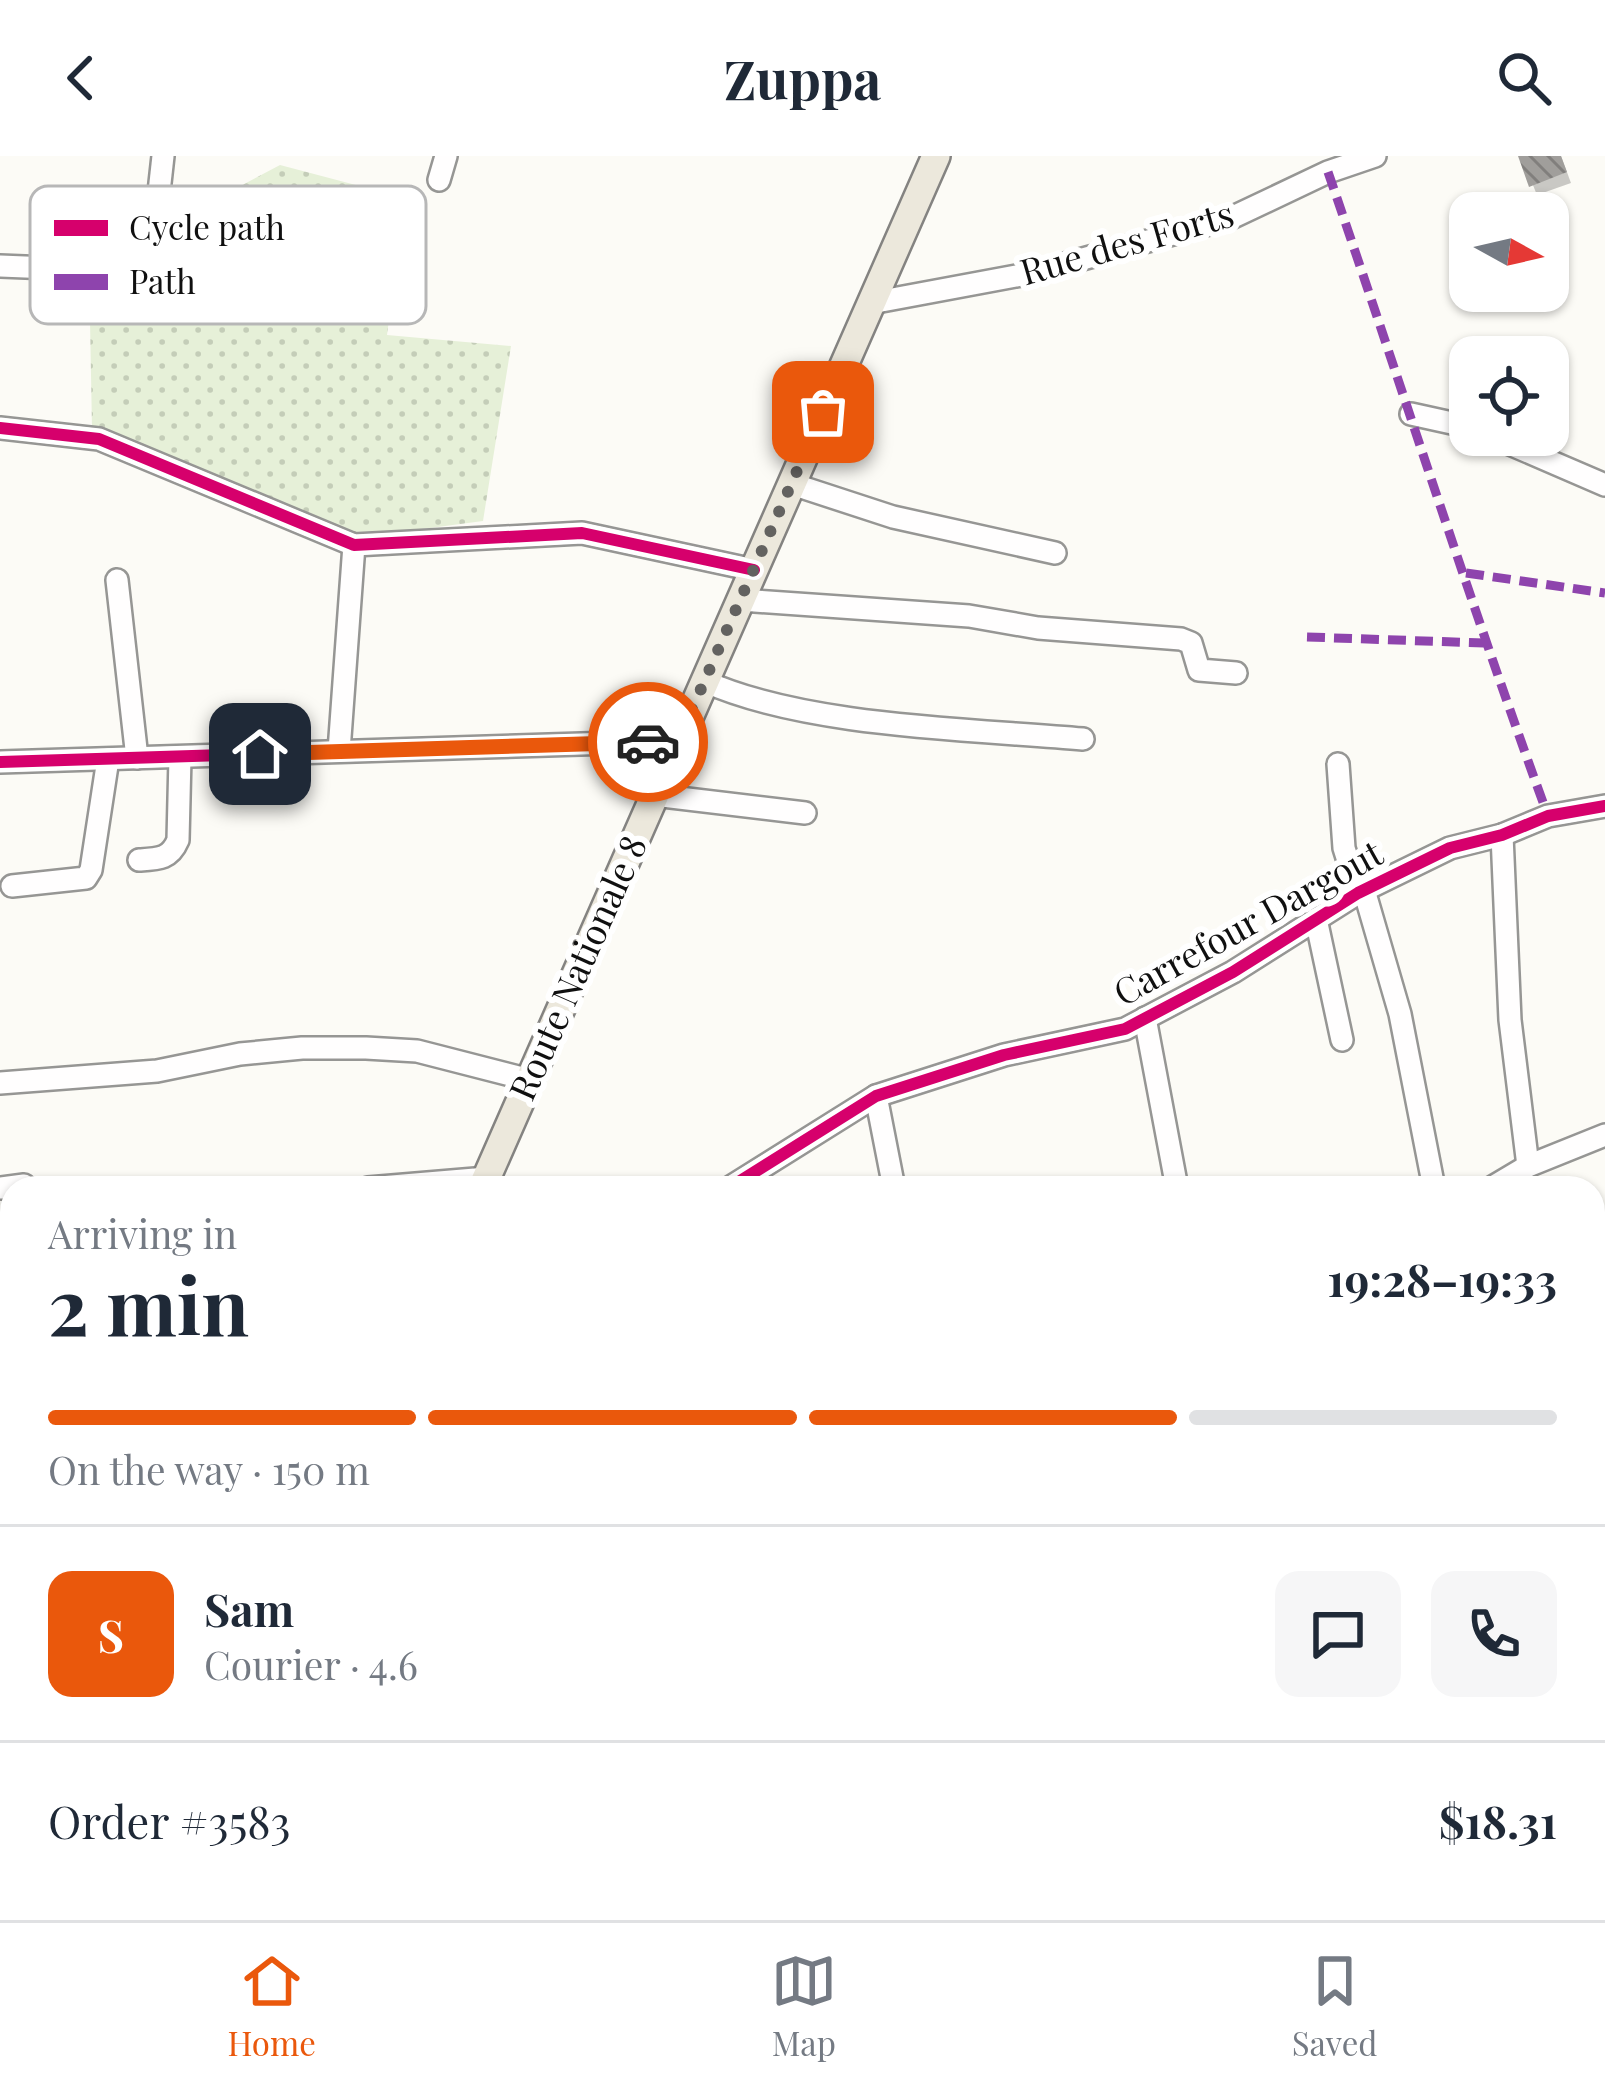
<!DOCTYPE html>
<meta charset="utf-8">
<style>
:root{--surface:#fff;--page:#f6f6f7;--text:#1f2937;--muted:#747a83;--line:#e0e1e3;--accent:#ea580c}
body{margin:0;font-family:"Playfair Display",serif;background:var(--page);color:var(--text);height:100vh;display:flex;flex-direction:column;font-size:45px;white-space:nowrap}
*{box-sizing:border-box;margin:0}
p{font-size:39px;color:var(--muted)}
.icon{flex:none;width:66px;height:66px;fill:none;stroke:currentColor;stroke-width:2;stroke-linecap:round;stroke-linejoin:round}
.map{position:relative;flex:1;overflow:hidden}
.drawer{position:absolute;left:0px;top:1020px;width:1605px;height:744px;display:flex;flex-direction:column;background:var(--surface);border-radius:36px 36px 0 0;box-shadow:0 3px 9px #0004}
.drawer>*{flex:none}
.needle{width:78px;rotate:98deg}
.tools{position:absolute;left:1449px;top:36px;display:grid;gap:24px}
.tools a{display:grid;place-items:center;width:120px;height:120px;border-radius:24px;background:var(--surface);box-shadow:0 3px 9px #0004;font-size:60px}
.pin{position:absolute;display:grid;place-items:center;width:102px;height:102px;color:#fff;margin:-51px;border-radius:24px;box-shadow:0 6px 18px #0006}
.courier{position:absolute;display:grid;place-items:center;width:120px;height:120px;margin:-60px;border:9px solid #ea580c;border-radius:50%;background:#fff;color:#222;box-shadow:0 3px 15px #0007}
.overview em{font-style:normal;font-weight:700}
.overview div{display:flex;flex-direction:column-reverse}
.overview{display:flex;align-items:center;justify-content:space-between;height:204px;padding:0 48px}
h1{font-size:78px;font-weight:700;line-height:90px}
.bar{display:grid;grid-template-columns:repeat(4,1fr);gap:18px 12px;align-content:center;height:144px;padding:0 48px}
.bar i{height:15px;border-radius:9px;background:var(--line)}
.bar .active{background:var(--accent)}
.bar p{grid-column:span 4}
.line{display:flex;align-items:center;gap:30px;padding:0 48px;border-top:3px solid var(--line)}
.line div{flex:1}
.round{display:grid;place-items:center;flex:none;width:126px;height:126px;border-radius:24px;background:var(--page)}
header{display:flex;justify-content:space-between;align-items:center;height:156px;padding:0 48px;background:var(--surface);font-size:54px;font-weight:700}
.dock{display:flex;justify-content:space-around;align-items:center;height:168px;border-top:3px solid var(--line);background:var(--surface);font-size:33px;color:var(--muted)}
.dock a{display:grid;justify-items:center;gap:6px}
.dock .active{color:var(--accent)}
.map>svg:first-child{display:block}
.farmland{fill:url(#farmland-rules)}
.grass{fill:url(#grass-dots)}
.shadow{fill:#0003}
.building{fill:url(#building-back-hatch)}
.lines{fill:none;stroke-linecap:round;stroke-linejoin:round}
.minor-casing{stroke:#969694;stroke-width:26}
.major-casing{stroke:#848381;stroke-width:32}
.minor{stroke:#fffefe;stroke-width:21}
.major{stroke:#ece8dc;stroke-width:27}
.quiet{stroke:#8e44ad;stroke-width:9;stroke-dasharray:18 9;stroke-linecap:butt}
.cycleway-casing{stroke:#fff;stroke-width:20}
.cycleway{stroke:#d6006c;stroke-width:12}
.done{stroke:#636260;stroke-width:12;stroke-dasharray:0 21.6}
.route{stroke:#ea580c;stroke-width:15}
.labels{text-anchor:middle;stroke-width:12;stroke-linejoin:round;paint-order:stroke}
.street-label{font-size:36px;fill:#101010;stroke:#fff}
.key{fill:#fff;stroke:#b7b7b7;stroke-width:3}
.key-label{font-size:33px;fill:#101010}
</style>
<header><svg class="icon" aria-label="back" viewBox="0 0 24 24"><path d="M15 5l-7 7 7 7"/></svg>Zuppa<svg class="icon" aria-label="search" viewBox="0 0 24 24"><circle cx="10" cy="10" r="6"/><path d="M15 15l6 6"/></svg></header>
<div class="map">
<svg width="1605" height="1764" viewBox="0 0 1605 1764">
<defs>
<pattern id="farmland-rules" width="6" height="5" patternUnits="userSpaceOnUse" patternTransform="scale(3)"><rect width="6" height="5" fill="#f7f6e4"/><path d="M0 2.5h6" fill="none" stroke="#d3d2c3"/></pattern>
<pattern id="grass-dots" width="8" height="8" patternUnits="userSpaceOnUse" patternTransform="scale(3)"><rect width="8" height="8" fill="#e6f0d8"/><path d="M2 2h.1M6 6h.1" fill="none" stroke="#c4cdb8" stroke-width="1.8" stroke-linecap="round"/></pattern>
<pattern id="building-back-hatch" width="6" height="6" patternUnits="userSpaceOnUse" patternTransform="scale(3)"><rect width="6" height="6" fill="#a09e9b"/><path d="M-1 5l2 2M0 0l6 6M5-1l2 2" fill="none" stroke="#817f7d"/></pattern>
</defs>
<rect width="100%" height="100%" fill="#fcfbf6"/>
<polygon class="farmland" points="668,1752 1498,1752 1499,1764 668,1764"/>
<polygon class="grass" points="280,9 405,42 387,179 511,190 483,365 362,381 92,273 89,110"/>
<g class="shadow">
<polygon points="1521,0 1561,0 1571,27 1537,39"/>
<polygon points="1605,1286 1605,1306 1604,1306 1595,1289"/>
</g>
<polygon class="building" points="1518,0 1561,0 1567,16 1529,31"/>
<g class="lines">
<g class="minor-casing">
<g id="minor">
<polyline points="439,24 446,0"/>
<polyline points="158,45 163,0"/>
<polyline points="0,110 75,113 83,106 91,89 120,80"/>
<polyline points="871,147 1032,117 1231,62 1328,16 1375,0"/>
<polyline points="1411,258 1470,271"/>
<polyline points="0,272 99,283 354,389 582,377 754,414"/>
<polyline points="1489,279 1605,329"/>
<polyline points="792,328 893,361 1055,397"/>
<polyline points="117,424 137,602"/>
<polyline points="741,444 969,460 1038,472 1181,483 1191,487 1199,514 1236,517"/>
<path d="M704 525C806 571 971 573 1083 583"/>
<polyline points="339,595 354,389"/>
<polyline points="0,606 678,585"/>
<polyline points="1338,608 1344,692 1358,737"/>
<polyline points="654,639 805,657"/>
<polyline points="1502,679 1510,864 1528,1010"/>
<path d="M139 704C159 703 170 703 178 684L180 601"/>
<polyline points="12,730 86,722 91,714 108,603"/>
<polyline points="1364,734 1400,858 1434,1032"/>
<polyline points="1316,763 1342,884"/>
<polyline points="1145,862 1177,1032"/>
<polyline points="0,927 157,915 240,898 302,892 366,892 417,895 530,924"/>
<polyline points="876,940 894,1032"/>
<polyline points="0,1032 24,1029"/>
<polyline points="368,1032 487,1022"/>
<polyline points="729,1032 876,940 1004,899 1125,873 1233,816 1358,737 1450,692 1502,679 1548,660 1605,650"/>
<polyline points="1491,1032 1528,1010 1605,979"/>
<polyline points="0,1119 12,1118"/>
<polyline points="1593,1159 1605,1154"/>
<polyline points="1594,1259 1605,1256"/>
<polyline points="0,1268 12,1266"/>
<polyline points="1593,1331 1605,1330"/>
<polyline points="0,1336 12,1332"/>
<polyline points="0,1451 12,1448"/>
<polyline points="1593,1488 1605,1487"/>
<polyline points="1593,1569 1605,1567"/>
<polyline points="0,1642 12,1639"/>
<polyline points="1593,1689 1605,1688"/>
<polyline points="387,1752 388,1764"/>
<polyline points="711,1752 712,1764"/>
<polyline points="1016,1752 1017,1764"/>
<polyline points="1248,1752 1250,1764"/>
<polyline points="1377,1752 1378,1764"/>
<polyline points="766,1764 810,1758"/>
</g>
</g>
<g class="major-casing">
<g id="major">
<polyline points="482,1032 936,0"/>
<polyline points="154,1764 160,1752"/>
</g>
</g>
<use href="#minor" class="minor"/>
<use href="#major" class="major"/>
<g class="quiet">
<path d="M1328 16C1402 231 1470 447 1548 660"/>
<polyline points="1466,417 1605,437"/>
<polyline points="1307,481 1484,487"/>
</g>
<g class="cycleway-casing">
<g id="cycleway">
<polyline points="0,272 99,283 354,389 582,377 754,414"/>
<polyline points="0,606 678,585"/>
<polyline points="729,1032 876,940 1004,899 1125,873 1233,816 1358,737 1450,692 1502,679 1548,660 1605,650"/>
</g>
</g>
<use href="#cycleway" class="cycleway"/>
</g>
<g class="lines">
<polyline class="done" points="648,586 678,585 823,256"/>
<polyline class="route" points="260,598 648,586"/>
</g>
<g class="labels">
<g class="street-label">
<text transform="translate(1127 87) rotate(-16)" y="13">Rue des Forts</text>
<text transform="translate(1248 767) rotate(-29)" y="13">Carrefour Dargout</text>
<text transform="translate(578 812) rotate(-66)" y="13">Route Nationale 8</text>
</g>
</g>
<rect x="30" y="30" width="396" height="138" rx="18" class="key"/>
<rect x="54" y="64" width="54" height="16" fill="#d6006c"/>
<rect x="54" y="118" width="54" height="16" fill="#8e44ad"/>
<g class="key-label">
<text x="129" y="84">Cycle path</text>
<text x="129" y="138">Path</text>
</g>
</svg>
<div class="tools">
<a><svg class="needle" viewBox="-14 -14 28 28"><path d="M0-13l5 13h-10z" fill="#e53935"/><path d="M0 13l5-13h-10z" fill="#747a83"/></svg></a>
<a><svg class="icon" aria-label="locate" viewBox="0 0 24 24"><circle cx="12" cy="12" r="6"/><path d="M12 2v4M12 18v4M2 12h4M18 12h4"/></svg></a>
</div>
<div class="pin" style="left:823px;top:256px;background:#ea580c"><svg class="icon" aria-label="bag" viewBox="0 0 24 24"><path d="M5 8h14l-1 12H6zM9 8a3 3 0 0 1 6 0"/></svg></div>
<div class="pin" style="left:260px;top:598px;background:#1f2937"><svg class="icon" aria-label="home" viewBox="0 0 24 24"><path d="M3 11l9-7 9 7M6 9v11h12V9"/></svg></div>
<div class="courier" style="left:648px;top:586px"><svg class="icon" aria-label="car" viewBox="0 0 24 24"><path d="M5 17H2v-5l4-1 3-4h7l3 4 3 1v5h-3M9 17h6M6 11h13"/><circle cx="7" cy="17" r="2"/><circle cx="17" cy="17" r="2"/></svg></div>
<section class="drawer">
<div class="overview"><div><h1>2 min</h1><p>Arriving in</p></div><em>19:28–19:33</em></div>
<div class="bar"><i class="active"></i><i class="active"></i><i class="active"></i><i></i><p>On the way · 150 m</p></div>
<div class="line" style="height:216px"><b class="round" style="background:var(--accent);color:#fff">S</b><div><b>Sam</b><p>Courier · 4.6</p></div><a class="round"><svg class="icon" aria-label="chat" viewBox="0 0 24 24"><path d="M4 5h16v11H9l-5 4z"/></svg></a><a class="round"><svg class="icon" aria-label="phone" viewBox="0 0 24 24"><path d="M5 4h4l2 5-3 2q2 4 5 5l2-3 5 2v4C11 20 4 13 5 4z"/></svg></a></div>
<div class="line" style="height:156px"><div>Order #3583</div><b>$18.31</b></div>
</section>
</div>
<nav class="dock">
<a class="active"><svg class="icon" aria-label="home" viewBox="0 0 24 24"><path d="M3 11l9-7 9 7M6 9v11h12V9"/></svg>Home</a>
<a><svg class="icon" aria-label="map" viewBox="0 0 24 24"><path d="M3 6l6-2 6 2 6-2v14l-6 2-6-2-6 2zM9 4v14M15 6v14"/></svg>Map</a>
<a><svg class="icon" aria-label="saved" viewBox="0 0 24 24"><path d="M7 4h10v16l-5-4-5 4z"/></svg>Saved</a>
</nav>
